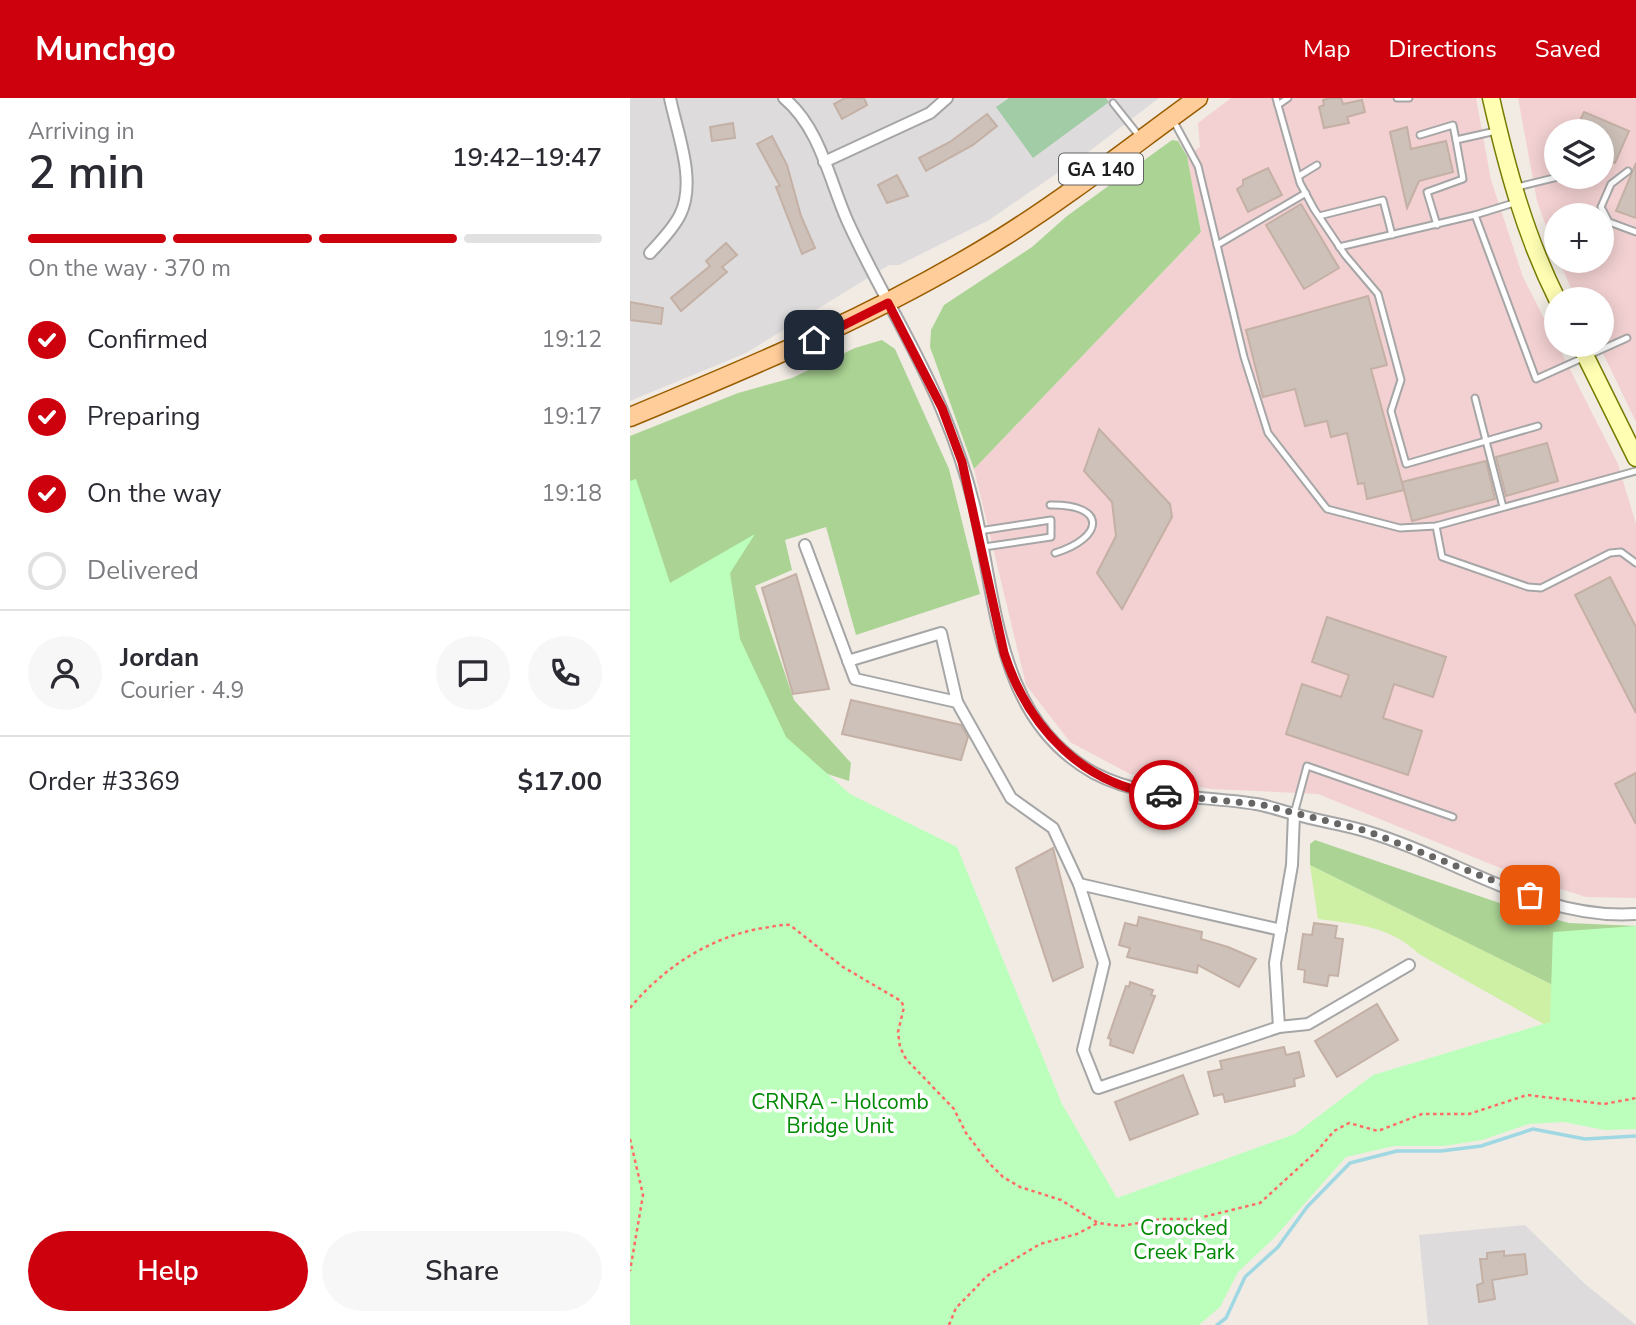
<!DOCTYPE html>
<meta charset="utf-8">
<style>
:root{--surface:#fff;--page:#f7f7f7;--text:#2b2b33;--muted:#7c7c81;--line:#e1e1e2;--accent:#cd000d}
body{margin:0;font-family:"Nunito Sans",sans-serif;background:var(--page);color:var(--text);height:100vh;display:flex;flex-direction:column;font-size:26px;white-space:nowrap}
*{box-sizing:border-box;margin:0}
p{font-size:23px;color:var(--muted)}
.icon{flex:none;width:38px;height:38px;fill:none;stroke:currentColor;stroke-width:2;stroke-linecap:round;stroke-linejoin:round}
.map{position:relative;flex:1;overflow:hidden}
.drawer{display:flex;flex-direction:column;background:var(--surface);width:630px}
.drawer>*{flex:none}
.buttons{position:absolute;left:914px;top:21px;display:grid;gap:14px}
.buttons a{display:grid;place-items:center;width:70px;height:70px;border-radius:50%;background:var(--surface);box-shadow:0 4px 18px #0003;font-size:35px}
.pin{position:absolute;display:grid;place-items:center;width:60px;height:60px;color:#fff;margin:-30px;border-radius:14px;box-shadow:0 4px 10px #0006}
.courier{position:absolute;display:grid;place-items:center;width:70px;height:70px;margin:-35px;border:5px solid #cd000d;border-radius:50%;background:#fff;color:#222;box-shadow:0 2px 9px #0007}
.summary em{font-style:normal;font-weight:600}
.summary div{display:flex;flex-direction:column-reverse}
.summary{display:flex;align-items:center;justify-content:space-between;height:119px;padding:0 28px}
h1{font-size:46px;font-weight:600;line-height:52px}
.bar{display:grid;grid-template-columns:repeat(4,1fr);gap:10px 7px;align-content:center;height:84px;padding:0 28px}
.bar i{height:9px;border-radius:5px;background:var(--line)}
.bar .on{background:var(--accent)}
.bar p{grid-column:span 4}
.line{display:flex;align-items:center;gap:18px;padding:0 28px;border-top:2px solid var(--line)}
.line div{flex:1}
.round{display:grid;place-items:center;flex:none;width:74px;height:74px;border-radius:37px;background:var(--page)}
ol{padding:0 28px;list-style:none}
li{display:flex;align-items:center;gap:21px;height:77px}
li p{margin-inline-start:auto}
li .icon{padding:7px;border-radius:50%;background:var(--accent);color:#fff;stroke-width:4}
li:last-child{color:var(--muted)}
li i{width:38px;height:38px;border:4px solid var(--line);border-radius:50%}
.button{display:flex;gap:14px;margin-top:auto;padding:14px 28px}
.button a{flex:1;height:80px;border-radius:42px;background:var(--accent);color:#fff;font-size:28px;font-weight:600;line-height:80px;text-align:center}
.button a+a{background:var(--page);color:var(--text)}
header{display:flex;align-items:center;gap:42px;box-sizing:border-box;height:98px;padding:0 35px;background:var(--accent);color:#fff}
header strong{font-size:33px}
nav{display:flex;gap:38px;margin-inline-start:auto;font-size:24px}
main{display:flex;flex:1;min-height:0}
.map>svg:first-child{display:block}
.residential{fill:#dddbdc}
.commercial{fill:#f3d1d2;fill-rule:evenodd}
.grass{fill:#cef0a4}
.forest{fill:#abd494}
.cemetery{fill:#a2cca6}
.park{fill:#bcffbd}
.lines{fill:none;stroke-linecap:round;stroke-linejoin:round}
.stream{stroke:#9fd8e3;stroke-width:3.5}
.building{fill:#cdc1b9;stroke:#c4b0a4;stroke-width:2}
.lane-casing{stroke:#a6a6a6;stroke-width:9}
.street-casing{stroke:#a6a6a6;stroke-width:14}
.secondary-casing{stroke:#767b00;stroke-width:19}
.primary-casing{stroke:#995d00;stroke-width:21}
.path{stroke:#ff6c66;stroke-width:2.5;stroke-dasharray:3.5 3.5;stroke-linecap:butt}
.lane{stroke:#fff;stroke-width:5}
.street{stroke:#fff;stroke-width:10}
.secondary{stroke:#fffeb3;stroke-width:16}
.primary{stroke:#ffcd9a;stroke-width:18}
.done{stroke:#686664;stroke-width:7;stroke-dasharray:0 12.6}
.route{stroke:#cd000d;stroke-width:9}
.labels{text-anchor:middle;stroke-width:7;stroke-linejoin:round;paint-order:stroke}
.shield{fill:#fff;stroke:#626262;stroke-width:2}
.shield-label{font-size:19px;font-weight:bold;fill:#1f1f1f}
.park-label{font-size:21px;fill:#008903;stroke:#fff}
</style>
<header>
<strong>Munchgo</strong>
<nav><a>Map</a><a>Directions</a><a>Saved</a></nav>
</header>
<main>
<section class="drawer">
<div class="summary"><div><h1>2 min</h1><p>Arriving in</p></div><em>19:42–19:47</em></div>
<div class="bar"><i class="on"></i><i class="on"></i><i class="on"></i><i></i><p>On the way · 370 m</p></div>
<ol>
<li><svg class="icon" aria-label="check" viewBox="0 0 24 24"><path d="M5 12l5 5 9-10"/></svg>Confirmed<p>19:12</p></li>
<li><svg class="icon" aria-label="check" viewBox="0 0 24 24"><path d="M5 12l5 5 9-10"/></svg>Preparing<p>19:17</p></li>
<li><svg class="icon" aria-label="check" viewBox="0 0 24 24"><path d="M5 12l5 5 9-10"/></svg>On the way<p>19:18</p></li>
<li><i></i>Delivered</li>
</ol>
<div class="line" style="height:126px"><a class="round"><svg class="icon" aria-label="person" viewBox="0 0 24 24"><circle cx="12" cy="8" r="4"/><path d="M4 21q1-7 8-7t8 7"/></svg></a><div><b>Jordan</b><p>Courier · 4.9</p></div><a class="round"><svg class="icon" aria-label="chat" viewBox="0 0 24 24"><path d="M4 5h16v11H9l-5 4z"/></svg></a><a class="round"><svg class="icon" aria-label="phone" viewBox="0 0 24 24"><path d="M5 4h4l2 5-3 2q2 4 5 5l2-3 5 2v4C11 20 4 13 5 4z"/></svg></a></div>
<div class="line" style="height:91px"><div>Order #3369</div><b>$17.00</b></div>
<div class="button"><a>Help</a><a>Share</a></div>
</section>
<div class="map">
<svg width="1006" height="1227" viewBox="0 0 1006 1227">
<rect width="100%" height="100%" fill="#f1ebe4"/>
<g class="residential">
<polygon points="0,0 529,0 461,52 359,122 269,167 259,167 116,255 0,303"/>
<polygon points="895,1127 955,1186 1006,1227 798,1227 789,1137"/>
</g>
<g class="commercial">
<polygon points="601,0 846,0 861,82 893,179 988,366 1006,426 1006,800 956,799 890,778 688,696 581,691 500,676 440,644 396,587 344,371 571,134 557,58 570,49 568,25"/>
<path d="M888 0H1006V324L969 247 971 201H946L929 163H971V117H926V156L907 103ZM926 33H971V79H926Z"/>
</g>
<path class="grass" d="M680 767 1006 928V978L789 856C760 828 726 826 688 821Z"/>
<g class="forest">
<polygon points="542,42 548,43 557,58 571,134 344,371 300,249 301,232 314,207 402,149 437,118"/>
<polygon points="252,242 265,251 319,371 350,496 226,537 196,429 155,442 162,472 125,488 164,602 221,665 219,683 0,612 0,338 108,295 162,280 225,250"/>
<polygon points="685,742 890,812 939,825 1006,828 1006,928 680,767 680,746"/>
</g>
<polygon class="cemetery" points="379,0 476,0 479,4 403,60 366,9"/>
<polygon class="park" points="6,381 40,485 125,436 100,475 110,541 156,639 220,696 327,749 432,1006 487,1100 665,1036 743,977 920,924 923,834 1006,828 1006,1031 975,1032 933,1024 899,1026 852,1042 814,1048 764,1048 716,1059 644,1140 608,1174 590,1209 569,1227 0,1227 0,383"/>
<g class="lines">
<polyline class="stream" points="587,1227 596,1220 615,1179 648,1149 677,1109 720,1065 767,1053 811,1053 851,1048 903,1031 955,1041 1006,1038"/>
</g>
<g class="building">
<polygon points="215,0 234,0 237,7 212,21 204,6"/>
<polygon points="700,0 711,0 713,6 732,2 735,14 717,19 719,25 694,30 689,9 694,7 693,2"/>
<polygon points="954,14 999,33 985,65 971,59 971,33 945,33"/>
<polygon points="357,16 367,28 343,47 296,73 289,60 320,44"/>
<polygon points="103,25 105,40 82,43 80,29"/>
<polygon points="777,29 781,51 816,43 823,74 789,83 777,110 760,34"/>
<polygon points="142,38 157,67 171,118 185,150 172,156 146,89 150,88 127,46"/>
<polygon points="1006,65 1006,120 986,113"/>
<polygon points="638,70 652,97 618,114 607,91 613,87 613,82"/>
<polygon points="267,77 278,98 257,105 248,87"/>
<polygon points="671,106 709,170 674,191 636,127"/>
<polygon points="96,145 107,157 92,169 97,174 51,213 41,200 80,168 76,163"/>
<polygon points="738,198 757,267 741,271 774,392 737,401 734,385 728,386 717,335 701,339 697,323 675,328 665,291 633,299 616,232"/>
<polygon points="0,204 33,210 31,226 0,222"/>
<polygon points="469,331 540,406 542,419 492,511 467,475 486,438 482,404 454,373"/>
<polygon points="917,345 928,383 876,398 866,359"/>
<polygon points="856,363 865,401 782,423 772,384"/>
<polygon points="166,476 199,591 163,596 132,490"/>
<polygon points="980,479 1006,529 1006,615 945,497"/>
<polygon points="697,519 816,559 803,599 764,586 753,620 792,633 778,677 656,636 672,586 711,599 719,577 682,564"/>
<polygon points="221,602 331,627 338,639 331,662 212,636"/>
<polygon points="1006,675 1006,726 985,686"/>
<polygon points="423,750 453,869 423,883 386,770"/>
<polygon points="509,819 572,834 571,841 598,849 626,861 609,889 568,867 567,875 497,859 500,850 489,847 495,825 507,828"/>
<polygon points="684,825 707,828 705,840 713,841 708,878 699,877 697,888 674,884 675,872 668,871 673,836 682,837"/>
<polygon points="500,884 523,892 521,897 525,898 503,955 480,947 481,941 478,940 496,888 499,889"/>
<polygon points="747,906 768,942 707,979 685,943"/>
<polygon points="654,949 656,957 669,954 674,978 664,981 665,988 595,1004 593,996 584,998 578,974 592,971 590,963"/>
<polygon points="553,977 568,1016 500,1042 485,1004"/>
<polygon points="874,1153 874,1158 895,1156 897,1176 862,1182 865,1201 849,1204 847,1187 853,1185 850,1161 857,1161 857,1155"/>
</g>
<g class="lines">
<g class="lane-casing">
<g id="lane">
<polyline points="646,0 670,85 684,111 715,157 748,196 771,282 761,313 776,366 908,328"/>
<polyline points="767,0 779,0"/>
<polyline points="483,5 510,39"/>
<polyline points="648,7 658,0"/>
<polyline points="543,22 568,68 614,259 638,335 697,411 770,430 806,428 1006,373"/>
<polyline points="790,37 823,27 826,42"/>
<polyline points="998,73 981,86 971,109 979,124 1006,134"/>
<polyline points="669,78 687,67"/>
<polyline points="887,89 928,79"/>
<polyline points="887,104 845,117 906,281 997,240"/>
<polyline points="689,118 753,102 762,137"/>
<polyline points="807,127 797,94 833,81 826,42 866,33"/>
<polyline points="587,147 676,95"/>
<polyline points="709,149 845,117"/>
<polyline points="845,300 873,409"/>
<path d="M420 407C478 406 474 440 425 455"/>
<polyline points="806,428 812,459 898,489 911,490 980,455 991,454 1006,465"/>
<polyline points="349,433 421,422 421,439 354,449"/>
<polyline points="664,716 677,668 823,719"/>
</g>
</g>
<g class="street-casing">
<g id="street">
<path d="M154 0C190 30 199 81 217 122 246 187 285 247 312 312 325 343 336 375 344 407 367 503 366 621 464 675 515 702 571 697 626 706 639 708 652 713 664 716 688 723 712 726 735 733 825 759 910 823 1006 816"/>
<polyline points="194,64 300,15 317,0"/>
<path d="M20 155C31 143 43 131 50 117 67 83 47 35 40 0"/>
<polyline points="175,447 225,581 327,604 381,700 423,730 449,786 474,865 453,952 468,990 649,929 678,926 779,867"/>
<polyline points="218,563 311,535 327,604"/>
<polyline points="449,786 651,832"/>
<polyline points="649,929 645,865 662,767 664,716"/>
</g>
</g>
<g class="secondary-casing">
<g id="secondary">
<path d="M861 0C877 70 895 137 927 201"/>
<polyline points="950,247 1006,360"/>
</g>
</g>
<g class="primary-casing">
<path id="primary" d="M0 319C128 266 255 213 373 139 440 97 503 47 568 0"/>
</g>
<g class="path">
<path d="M0 910C34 869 80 839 133 830 142 829 151 826 160 827L213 869 271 903 274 909 268 934 270 949 276 961 324 1011 336 1035 358 1064 373 1079 390 1089 431 1102 468 1125 491 1128 532 1121H565L630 1105 687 1053 704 1033 719 1025 748 1033 792 1016H839L897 997 974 1006 1006 1000"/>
<polyline points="0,1041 13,1097 0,1173"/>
<polyline points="319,1227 326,1210 357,1178 410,1146 447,1136 468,1125"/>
</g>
<use href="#lane" class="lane"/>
<use href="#street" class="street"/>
<use href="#secondary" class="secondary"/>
<use href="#primary" class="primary"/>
</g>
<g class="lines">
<polyline class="done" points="534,697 629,706 737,733 900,797"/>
<path class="route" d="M184 242 258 205 312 310 332 364 374 555C398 629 453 689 534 697"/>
</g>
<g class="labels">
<rect class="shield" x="429" y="55.5" width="84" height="31" rx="5"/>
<g class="shield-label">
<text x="471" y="78">GA 140</text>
</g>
<g class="park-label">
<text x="210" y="1011">CRNRA - Holcomb<tspan x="210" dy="24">Bridge Unit</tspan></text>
<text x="554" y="1137">Croocked<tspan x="554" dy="24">Creek Park</tspan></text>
</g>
</g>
</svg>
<div class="buttons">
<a><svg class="icon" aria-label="layers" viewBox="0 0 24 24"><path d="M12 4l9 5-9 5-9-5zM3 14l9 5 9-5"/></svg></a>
<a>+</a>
<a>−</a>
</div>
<div class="pin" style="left:900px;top:797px;background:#ea580c"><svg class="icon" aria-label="bag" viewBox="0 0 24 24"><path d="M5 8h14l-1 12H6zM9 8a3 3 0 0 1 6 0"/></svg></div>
<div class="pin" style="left:184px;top:242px;background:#1f2937"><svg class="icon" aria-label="home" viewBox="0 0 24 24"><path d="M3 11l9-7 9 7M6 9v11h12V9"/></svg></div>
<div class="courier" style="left:534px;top:697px"><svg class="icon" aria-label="car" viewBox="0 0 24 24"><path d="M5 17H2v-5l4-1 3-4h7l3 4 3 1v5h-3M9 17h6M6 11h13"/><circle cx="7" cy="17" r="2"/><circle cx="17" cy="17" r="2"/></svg></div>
</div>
</main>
